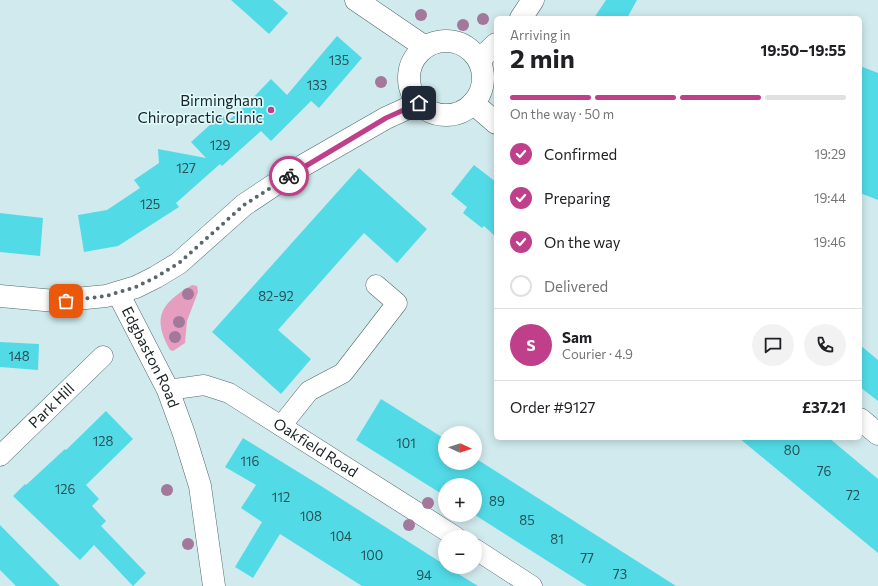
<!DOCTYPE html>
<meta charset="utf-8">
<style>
:root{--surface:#fff;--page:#f2f2f2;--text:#202124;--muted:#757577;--line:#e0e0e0;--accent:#c03f8a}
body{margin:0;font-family:Commissioner,sans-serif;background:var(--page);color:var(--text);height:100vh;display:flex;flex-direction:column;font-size:15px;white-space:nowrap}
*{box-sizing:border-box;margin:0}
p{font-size:13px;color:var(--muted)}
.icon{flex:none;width:22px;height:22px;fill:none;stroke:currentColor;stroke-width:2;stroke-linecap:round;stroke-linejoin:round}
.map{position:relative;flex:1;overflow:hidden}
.sheet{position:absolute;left:494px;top:16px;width:368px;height:424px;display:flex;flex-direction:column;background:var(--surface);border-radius:6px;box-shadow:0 2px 10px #0003}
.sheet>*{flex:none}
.needle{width:26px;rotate:94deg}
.tools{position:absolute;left:438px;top:426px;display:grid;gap:8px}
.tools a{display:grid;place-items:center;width:44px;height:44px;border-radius:50%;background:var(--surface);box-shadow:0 2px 10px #0003;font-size:20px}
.pin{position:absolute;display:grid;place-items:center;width:34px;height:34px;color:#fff;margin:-17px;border-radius:8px;box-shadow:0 2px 6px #0006}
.courier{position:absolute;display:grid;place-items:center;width:40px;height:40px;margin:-20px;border:3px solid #c03f8a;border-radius:50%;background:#fff;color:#222;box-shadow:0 1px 5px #0007}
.overview em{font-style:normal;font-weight:700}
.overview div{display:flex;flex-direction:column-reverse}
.overview{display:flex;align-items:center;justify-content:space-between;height:68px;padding:0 16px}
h1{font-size:26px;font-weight:700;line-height:30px}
.bar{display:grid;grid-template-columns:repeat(4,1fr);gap:6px 4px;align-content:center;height:48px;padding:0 16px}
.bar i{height:5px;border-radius:3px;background:var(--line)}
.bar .selected{background:var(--accent)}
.bar p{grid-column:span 4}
.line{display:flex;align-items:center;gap:10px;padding:0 16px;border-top:1px solid var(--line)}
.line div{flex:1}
.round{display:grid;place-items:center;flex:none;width:42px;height:42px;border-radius:21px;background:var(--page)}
ol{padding:0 16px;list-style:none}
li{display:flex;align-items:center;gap:12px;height:44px}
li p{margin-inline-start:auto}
li .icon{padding:4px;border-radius:50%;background:var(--accent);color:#fff;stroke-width:4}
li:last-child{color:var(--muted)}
li i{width:22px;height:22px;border:2px solid var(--line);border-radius:50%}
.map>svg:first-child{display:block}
.green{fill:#e59ec0}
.building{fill:#52dbe7}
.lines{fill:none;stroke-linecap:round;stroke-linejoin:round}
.minor-casing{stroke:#52696c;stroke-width:21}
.tertiary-casing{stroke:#52696c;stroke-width:23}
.secondary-casing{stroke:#52696c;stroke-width:23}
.minor{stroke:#fff;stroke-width:20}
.tertiary{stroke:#fff;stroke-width:22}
.secondary{stroke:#fff;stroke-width:22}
.tree{fill:#a3789b}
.done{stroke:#58686a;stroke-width:4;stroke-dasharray:0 7.2}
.route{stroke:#c03f8a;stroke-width:5}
.poi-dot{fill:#c03f8a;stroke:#ddf8fa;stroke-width:1.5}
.labels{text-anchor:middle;stroke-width:3.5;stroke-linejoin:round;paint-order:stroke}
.number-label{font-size:13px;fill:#265054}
.poi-label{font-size:15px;fill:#182223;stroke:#ddf8fa;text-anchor:end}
.street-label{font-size:15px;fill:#182223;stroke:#ddf8fa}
</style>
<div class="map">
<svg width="878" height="586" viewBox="0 0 878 586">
<rect width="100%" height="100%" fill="#d0eaed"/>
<path class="green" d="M192 285 197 286 198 292 187 321 185 343 173 351 170 350C151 316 162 303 192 285Z"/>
<g class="building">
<polygon points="231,0 273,0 288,13 269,34"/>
<polygon points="606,0 637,0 627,18 594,18"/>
<polygon points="337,36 362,58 319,108 311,101 271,141 261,131 222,166 220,164 176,203 179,207 118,246 84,252 78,215 107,210 140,188 134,180 159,163 158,149 206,158 191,142 222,114 228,121 245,106 271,79 287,95"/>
<polygon points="860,66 878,73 878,200 860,193"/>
<polygon points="474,165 496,182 496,237 484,226 482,228 463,213 467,207 451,194"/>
<polygon points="359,168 427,229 397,263 364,233 278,330 311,359 281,394 212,332"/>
<polygon points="0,213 43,218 40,256 0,252"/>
<polygon points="0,342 39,344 38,370 0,367"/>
<polygon points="860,345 878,360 878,401 860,387"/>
<polygon points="381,399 445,439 445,463 475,463 475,458 676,586 587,586 475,515 475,485 445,485 445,496 356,440"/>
<polygon points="106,411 133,439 86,485 99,499 92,506 106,521 101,526 146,573 133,586 94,545 80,560 13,496 25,484 26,485 65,449 66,450"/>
<polygon points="243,438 321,486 445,565 445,567 447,567 478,586 362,586 280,534 253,578 235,567 262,522 241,508 256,485 225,467"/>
<polygon points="739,438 829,438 878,479 878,553"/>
<polygon points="0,525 60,586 16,586 0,570"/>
</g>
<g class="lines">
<g class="minor-casing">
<g id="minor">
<path id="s1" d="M168 390 204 385 229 393 456 537"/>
<polyline points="281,426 309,391 343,373 397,303 376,285"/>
<path id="s2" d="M0 456 103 356"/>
<polyline points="475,549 532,586"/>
</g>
</g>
<g class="tertiary-casing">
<g id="tertiary">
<polyline points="356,0 425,47"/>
<polyline points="473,103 496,123"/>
<path id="s3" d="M118 293 168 390 184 434 200 486 214 586"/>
<polyline points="860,419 878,434"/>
</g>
</g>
<g class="secondary-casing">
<g id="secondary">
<polyline points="521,18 533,0"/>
<circle cx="446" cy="78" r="37"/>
<polyline points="479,60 496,44"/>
<polyline points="0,296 55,301 106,296 136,287 156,277 179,263 244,205 304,165 386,118 419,103"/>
</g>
</g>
<use href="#minor" class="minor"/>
<use href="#tertiary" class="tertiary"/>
<use href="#secondary" class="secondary"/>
</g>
<g class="tree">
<circle cx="421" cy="15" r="6"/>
<circle cx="483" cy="19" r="6"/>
<circle cx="463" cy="25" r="6"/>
<circle cx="381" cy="82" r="6"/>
<circle cx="188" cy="294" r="6"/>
<circle cx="179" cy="322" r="6"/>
<circle cx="175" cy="337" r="6"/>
<circle cx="167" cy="490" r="6"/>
<circle cx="428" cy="503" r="6"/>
<circle cx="409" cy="525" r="6"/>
<circle cx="188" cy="544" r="6"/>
</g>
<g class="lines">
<polyline class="done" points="66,301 106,296 136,287 156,277 179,263 244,205 289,176"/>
<polyline class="route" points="289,176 386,118 419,103"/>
</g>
<circle class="poi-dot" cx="271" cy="110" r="4"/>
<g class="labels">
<g class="number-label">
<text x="339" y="65">135</text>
<text x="317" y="90">133</text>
<text x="220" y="150">129</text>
<text x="186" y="173">127</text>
<text x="150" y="209">125</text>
<text x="276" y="301">82-92</text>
<text x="19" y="361">148</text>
<text x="103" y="446">128</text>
<text x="406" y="448">101</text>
<text x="792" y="455">80</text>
<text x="250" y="466">116</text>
<text x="824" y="476">76</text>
<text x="65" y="494">126</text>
<text x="853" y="500">72</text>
<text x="281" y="502">112</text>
<text x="497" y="506">89</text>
<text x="311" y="521">108</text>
<text x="527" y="525">85</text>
<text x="341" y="541">104</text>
<text x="557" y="544">81</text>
<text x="372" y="560">100</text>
<text x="587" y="563">77</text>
<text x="620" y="579">73</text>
<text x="424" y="580">94</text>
</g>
<g class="poi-label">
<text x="263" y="106">Birmingham<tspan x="263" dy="17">Chiropractic Clinic</tspan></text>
</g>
<g class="street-label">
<text dy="5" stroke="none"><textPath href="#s3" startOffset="72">Edgbaston Road</textPath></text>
<text dy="5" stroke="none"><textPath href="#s2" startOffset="72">Park Hill</textPath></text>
<text dy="5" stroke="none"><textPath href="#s1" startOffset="165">Oakfield Road</textPath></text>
</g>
</g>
</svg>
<div class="tools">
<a><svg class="needle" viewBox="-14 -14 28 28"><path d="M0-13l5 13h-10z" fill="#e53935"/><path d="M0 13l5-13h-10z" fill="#757577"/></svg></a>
<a>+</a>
<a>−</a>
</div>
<div class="pin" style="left:66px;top:301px;background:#ea580c"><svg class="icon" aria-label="bag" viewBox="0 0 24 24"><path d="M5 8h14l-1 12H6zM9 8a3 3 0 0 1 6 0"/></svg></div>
<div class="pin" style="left:419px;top:103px;background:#1f2937"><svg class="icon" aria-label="home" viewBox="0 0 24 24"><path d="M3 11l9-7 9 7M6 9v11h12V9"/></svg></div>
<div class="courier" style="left:289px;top:176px"><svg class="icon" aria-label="bike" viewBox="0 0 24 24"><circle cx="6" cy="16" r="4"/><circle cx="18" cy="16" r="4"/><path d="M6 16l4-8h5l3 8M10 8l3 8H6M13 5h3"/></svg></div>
<section class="sheet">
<div class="overview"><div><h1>2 min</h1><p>Arriving in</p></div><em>19:50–19:55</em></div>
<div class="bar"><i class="selected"></i><i class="selected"></i><i class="selected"></i><i></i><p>On the way · 50 m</p></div>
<ol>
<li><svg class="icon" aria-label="check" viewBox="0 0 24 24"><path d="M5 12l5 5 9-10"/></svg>Confirmed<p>19:29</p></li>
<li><svg class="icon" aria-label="check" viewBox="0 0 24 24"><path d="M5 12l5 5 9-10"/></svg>Preparing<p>19:44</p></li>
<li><svg class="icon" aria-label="check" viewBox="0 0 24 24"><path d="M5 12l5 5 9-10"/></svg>On the way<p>19:46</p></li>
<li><i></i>Delivered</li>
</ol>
<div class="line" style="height:72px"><b class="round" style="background:var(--accent);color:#fff">S</b><div><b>Sam</b><p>Courier · 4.9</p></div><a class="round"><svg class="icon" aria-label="chat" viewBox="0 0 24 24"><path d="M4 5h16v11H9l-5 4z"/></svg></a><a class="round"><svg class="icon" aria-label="phone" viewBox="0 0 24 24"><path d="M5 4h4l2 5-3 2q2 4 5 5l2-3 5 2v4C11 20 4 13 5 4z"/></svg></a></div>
<div class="line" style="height:52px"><div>Order #9127</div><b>£37.21</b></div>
</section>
</div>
